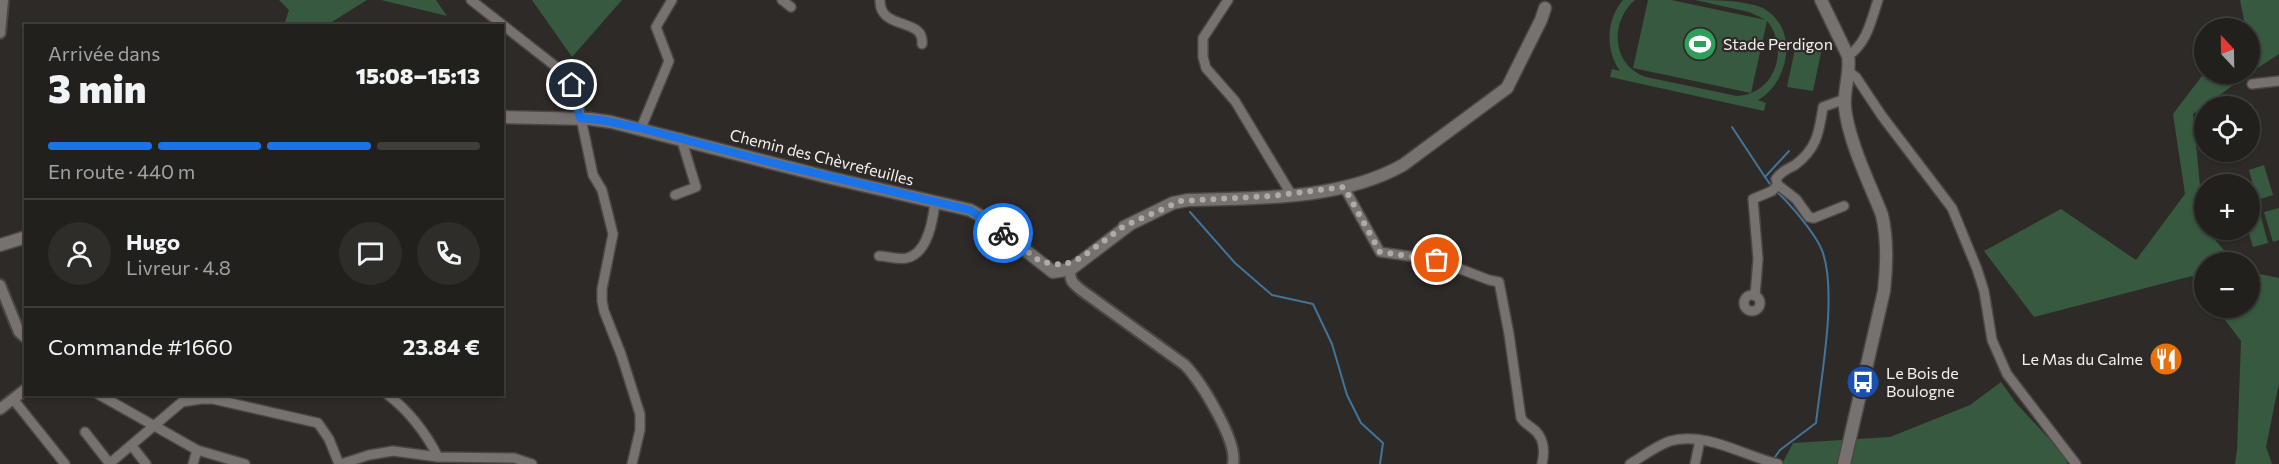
<!DOCTYPE html>
<html lang="fr">
<meta charset="utf-8">
<style>
:root{--surface:#22201d;--page:#2e2d2a;--text:#f1f3f6;--muted:#a2a3a4;--line:#3f3e3b;--accent:#1a73e8}
body{margin:0;font-family:Commissioner,sans-serif;background:var(--page);color:var(--text);height:100vh;display:flex;flex-direction:column;font-size:22px;white-space:nowrap}
*{box-sizing:border-box;margin:0}
p{font-size:20px;color:var(--muted)}
.icon{flex:none;width:33px;height:33px;fill:none;stroke:currentColor;stroke-width:2;stroke-linecap:round;stroke-linejoin:round}
.map{position:relative;flex:1;overflow:hidden}
.side{position:absolute;left:24px;top:24px;width:480px;height:372px;display:flex;flex-direction:column;background:var(--surface);border-radius:0px;box-shadow:0 2px 4px #0004,0 0 0 2px var(--line)}
.side>*{flex:none}
.needle{width:39px;rotate:338deg}
.fabs{position:absolute;left:2194px;top:18px;display:grid;gap:12px}
.fabs a{display:grid;place-items:center;width:66px;height:66px;border-radius:50%;background:var(--surface);box-shadow:0 2px 4px #0004,0 0 0 2px var(--line);font-size:30px}
.pin{position:absolute;display:grid;place-items:center;width:51px;height:51px;color:#fff;margin:-26px;border:3px solid #fff;border-radius:50%;box-shadow:0 2px 6px #0007}
.courier{position:absolute;display:grid;place-items:center;width:60px;height:60px;margin:-30px;border:4px solid #1a73e8;border-radius:50%;background:#fff;color:#222;box-shadow:0 2px 8px #0007}
.summary em{font-style:normal;font-weight:800}
.summary div{display:flex;flex-direction:column-reverse}
.summary{display:flex;align-items:center;justify-content:space-between;height:102px;padding:0 24px}
h1{font-size:39px;font-weight:800;line-height:45px}
.bar{display:grid;grid-template-columns:repeat(4,1fr);gap:9px 6px;align-content:center;height:72px;padding:0 24px}
.bar i{height:8px;border-radius:4px;background:var(--line)}
.bar .selected{background:var(--accent)}
.bar p{grid-column:span 4}
.line{display:flex;align-items:center;gap:15px;padding:0 24px;border-top:2px solid var(--line)}
.line div{flex:1}
.round{display:grid;place-items:center;flex:none;width:63px;height:63px;border-radius:32px;background:var(--page)}
.map>svg:first-child{display:block}
.green{fill:#37593f}
.lines{fill:none;stroke-linecap:round;stroke-linejoin:round}
.stream{stroke:#41749b;stroke-width:2}
.minor-casing{stroke:#4b4745;stroke-width:12}
.tertiary-casing{stroke:#4b4745;stroke-width:14}
.secondary-casing{stroke:#4b4745;stroke-width:15}
.minor{stroke:#77726f;stroke-width:9}
.tertiary{stroke:#77726f;stroke-width:10}
.secondary{stroke:#77726f;stroke-width:12}
.done{stroke:#aeaba8;stroke-width:6;stroke-dasharray:0 10.8}
.route{stroke:#1a73e8;stroke-width:8}
.labels{text-anchor:middle;stroke-width:4.5;stroke-linejoin:round;paint-order:stroke}
.poi-label{font-size:16px;fill:#f3f0ee;stroke:#2e2a27;text-anchor:start}
.street-label{font-size:16px;fill:#f3f0ee;stroke:#2e2a27}
</style>
<div class="map">
<svg width="2279" height="464" viewBox="0 0 2279 464">
<rect width="100%" height="100%" fill="#2e2a27"/>
<g class="green">
<polygon points="279,0 367,0 327,25 284,25 289,10"/>
<polygon points="381,0 436,0 447,16"/>
<polygon points="532,0 622,0 572,57"/>
<path d="M1623 0H1635C1609 22 1612 66 1646 77L1737 96C1775 94 1790 49 1767 21L1751 93 1633 68 1648 0H1671L1766 20 1749 12 1695 0C1717 0 1743 0 1763 8 1800 29 1789 82 1758 100L1766 103 1764 111 1610 77 1612 69 1620 71C1605 50 1606 20 1623 0Z"/>
<polygon points="2240,0 2279,0 2279,54 2250,73 2250,28 2238,28 2244,20"/>
<polygon points="1796,44 1822,48 1813,91 1787,87"/>
<polygon points="2205,72 2249,74 2193,114 2204,227 2234,262 2205,262 2205,293 2192,276 2034,317 1984,251 2061,209 2136,260 2185,194 2173,114"/>
<polygon points="2264,165 2273,195 2257,200 2249,170"/>
<polygon points="2279,208 2279,240 2273,242 2264,212"/>
<polygon points="2260,213 2268,243 2253,247 2248,230 2250,230 2250,216"/>
<polygon points="2250,272 2279,278 2279,383 2266,447 2272,464 2235,464 2237,450 2241,341 2216,308 2250,308"/>
<polygon points="2001,382 2016,403 2067,458 2067,464 1782,464 1793,443 1890,437 1970,405"/>
</g>
<g class="lines">
<g class="stream">
<polyline points="1732,127 1765,177"/>
<polyline points="1772,187 1765,177 1789,151"/>
<polyline points="1190,212 1235,263 1272,295 1313,304 1332,344 1347,395 1361,423 1383,443 1380,464"/>
<path d="M1775 457 1780 450 1816 423C1821 377 1837 296 1823 253 1817 235 1790 204 1776 191"/>
</g>
<g class="minor-casing">
<g id="minor">
<polyline points="471,0 564,73 576,95 593,175 602,190 613,234 602,289 602,301 604,311 621,354 640,414 640,430 632,464"/>
<polyline points="782,0 791,7"/>
<path d="M880 0C879 31 925 17 922 44"/>
<polyline points="1228,0 1203,38 1203,57 1206,68 1235,101 1291,194"/>
<path d="M1848 56C1867 43 1871 21 1878 0"/>
<polyline points="1848,71 1856,77 1882,116 1952,208 1977,269 1984,291 1992,340 2007,374 2076,464"/>
<polyline points="2252,84 2279,81"/>
<polyline points="641,128 669,61 656,27 672,0"/>
<polyline points="1778,185 1796,199 1809,217 1814,218 1844,206"/>
<path d="M1344 187 1380 252 1437 260 1489 280 1499 282 1509 334 1521 418C1524 423 1527 424 1532 428 1544 436 1545 451 1542 464"/>
<polyline points="675,195 696,187 681,138"/>
<path d="M879 256C887 256 899 260 907 258 928 253 933 220 935 202"/>
<circle cx="1752" cy="303" r="8"/>
<path d="M1755 296 1758 259 1753 199 1772 191 1778 185 1776 179C1781 171 1788 169 1795 165 1817 149 1819 132 1823 107L1845 99"/>
<polyline points="98,394 197,450 245,464"/>
<path d="M387 394C410 412 425 431 438 457"/>
<polyline points="13,399 65,464"/>
<polyline points="85,432 110,464"/>
<polyline points="132,446 146,464"/>
<polyline points="109,464 182,402 201,399 213,399 318,423 329,439 339,464"/>
<polyline points="193,464 197,450"/>
<polyline points="341,464 369,455 393,451 438,457 514,458 532,464"/>
<path d="M1630 464C1643 456 1656 446 1670 441 1706 431 1744 456 1778 464"/>
<polyline points="1695,464 1700,440"/>
</g>
</g>
<g class="tertiary-casing">
<g id="tertiary">
<polyline points="0,33 3,0"/>
<path d="M1071 269C1068 280 1074 284 1081 290L1185 365C1201 382 1238 441 1233 464"/>
<polyline points="0,285 19,332 26,338"/>
<polyline points="0,409 26,389"/>
</g>
</g>
<g class="secondary-casing">
<g id="secondary">
<path d="M1821 0 1848 56C1851 73 1843 90 1845 108 1849 142 1869 182 1882 215 1888 241 1887 265 1884 291L1844 464"/>
<polyline points="502,117 590,119 611,122 831,178 970,210 983,217 1053,272 1071,269 1129,225"/>
<path d="M1124 227 1173 203 1188 200C1258 198 1341 200 1403 165L1507 88 1541 20 1545 8"/>
<polyline points="0,245 26,237"/>
</g>
</g>
<use href="#minor" class="minor"/>
<use href="#tertiary" class="tertiary"/>
<use href="#secondary" class="secondary"/>
</g>
<g class="lines">
<polyline class="done" points="1003,233 1041,262 1063,265 1081,258 1124,226 1181,201 1271,196 1344,187 1380,252 1437,260"/>
<polyline class="route" points="572,85 580,118 601,120 640,128 777,164 970,210 1003,233"/>
</g>
<defs>
<g id="stadium-disc" transform="scale(1.725)"><circle r="9.5" fill="#2e9e5b" stroke="#2e2a27"/><path d="M0-5a6.5 5 0 1 0 0 10a6.5 5 0 1 0 0-10ZM-3.5-1.8h7v3.6h-7Z" fill="#fff"/></g>
<g id="restaurant-disc" transform="scale(1.725)"><circle r="9.5" fill="#e8710a" stroke="#2e2a27"/><path d="M-5-6h1v4h1v-4h1v4h1v-4h1v5L-1.5 .5V6h-2V.5L-5-1ZM5-6V6H3V1.5H1.5Q1.5-4 5-6Z" fill="#fff"/></g>
<g id="bus-disc" transform="scale(1.725)"><circle r="9.5" fill="#1a4fb4" stroke="#2e2a27"/><path d="M-5-6H5V4H4V6H2V4H-2V6H-4V4H-5ZM-3.5-4V0h7V-4ZM-3.5 1.2v1.5H-2V1.2ZM2 1.2v1.5H3.5V1.2Z" fill="#fff"/></g>
</defs>
<g fill-rule="evenodd">
<use href="#stadium-disc" x="1700" y="44"/>
<use href="#restaurant-disc" x="2166" y="359"/>
<use href="#bus-disc" x="1863" y="382"/>
</g>
<g class="labels">
<g class="poi-label">
<text x="1723" y="50">Stade Perdigon</text>
<text x="2143" y="365" text-anchor="end">Le Mas du Calme</text>
<text x="1886" y="379">Le Bois de<tspan x="1886" dy="18">Boulogne</tspan></text>
</g>
<g class="street-label">
<text transform="translate(822 157) rotate(14)" y="6">Chemin des Chèvrefeuilles</text>
</g>
</g>
</svg>
<div class="fabs">
<a><svg class="needle" viewBox="-14 -14 28 28"><path d="M0-13l5 13h-10z" fill="#e53935"/><path d="M0 13l5-13h-10z" fill="#a2a3a4"/></svg></a>
<a><svg class="icon" aria-label="locate" viewBox="0 0 24 24"><circle cx="12" cy="12" r="6"/><path d="M12 2v4M12 18v4M2 12h4M18 12h4"/></svg></a>
<a>+</a>
<a>−</a>
</div>
<div class="pin" style="left:1437px;top:260px;background:#ea580c"><svg class="icon" aria-label="bag" viewBox="0 0 24 24"><path d="M5 8h14l-1 12H6zM9 8a3 3 0 0 1 6 0"/></svg></div>
<div class="pin" style="left:572px;top:85px;background:#1f2937"><svg class="icon" aria-label="home" viewBox="0 0 24 24"><path d="M3 11l9-7 9 7M6 9v11h12V9"/></svg></div>
<div class="courier" style="left:1003px;top:233px"><svg class="icon" aria-label="bike" viewBox="0 0 24 24"><circle cx="6" cy="16" r="4"/><circle cx="18" cy="16" r="4"/><path d="M6 16l4-8h5l3 8M10 8l3 8H6M13 5h3"/></svg></div>
<section class="side">
<div class="summary"><div><h1>3 min</h1><p>Arrivée dans</p></div><em>15:08–15:13</em></div>
<div class="bar"><i class="selected"></i><i class="selected"></i><i class="selected"></i><i></i><p>En route · 440 m</p></div>
<div class="line" style="height:108px"><a class="round"><svg class="icon" aria-label="person" viewBox="0 0 24 24"><circle cx="12" cy="8" r="4"/><path d="M4 21q1-7 8-7t8 7"/></svg></a><div><b>Hugo</b><p>Livreur · 4.8</p></div><a class="round"><svg class="icon" aria-label="chat" viewBox="0 0 24 24"><path d="M4 5h16v11H9l-5 4z"/></svg></a><a class="round"><svg class="icon" aria-label="phone" viewBox="0 0 24 24"><path d="M5 4h4l2 5-3 2q2 4 5 5l2-3 5 2v4C11 20 4 13 5 4z"/></svg></a></div>
<div class="line" style="height:78px"><div>Commande #1660</div><b>23.84 €</b></div>
</section>
</div>
